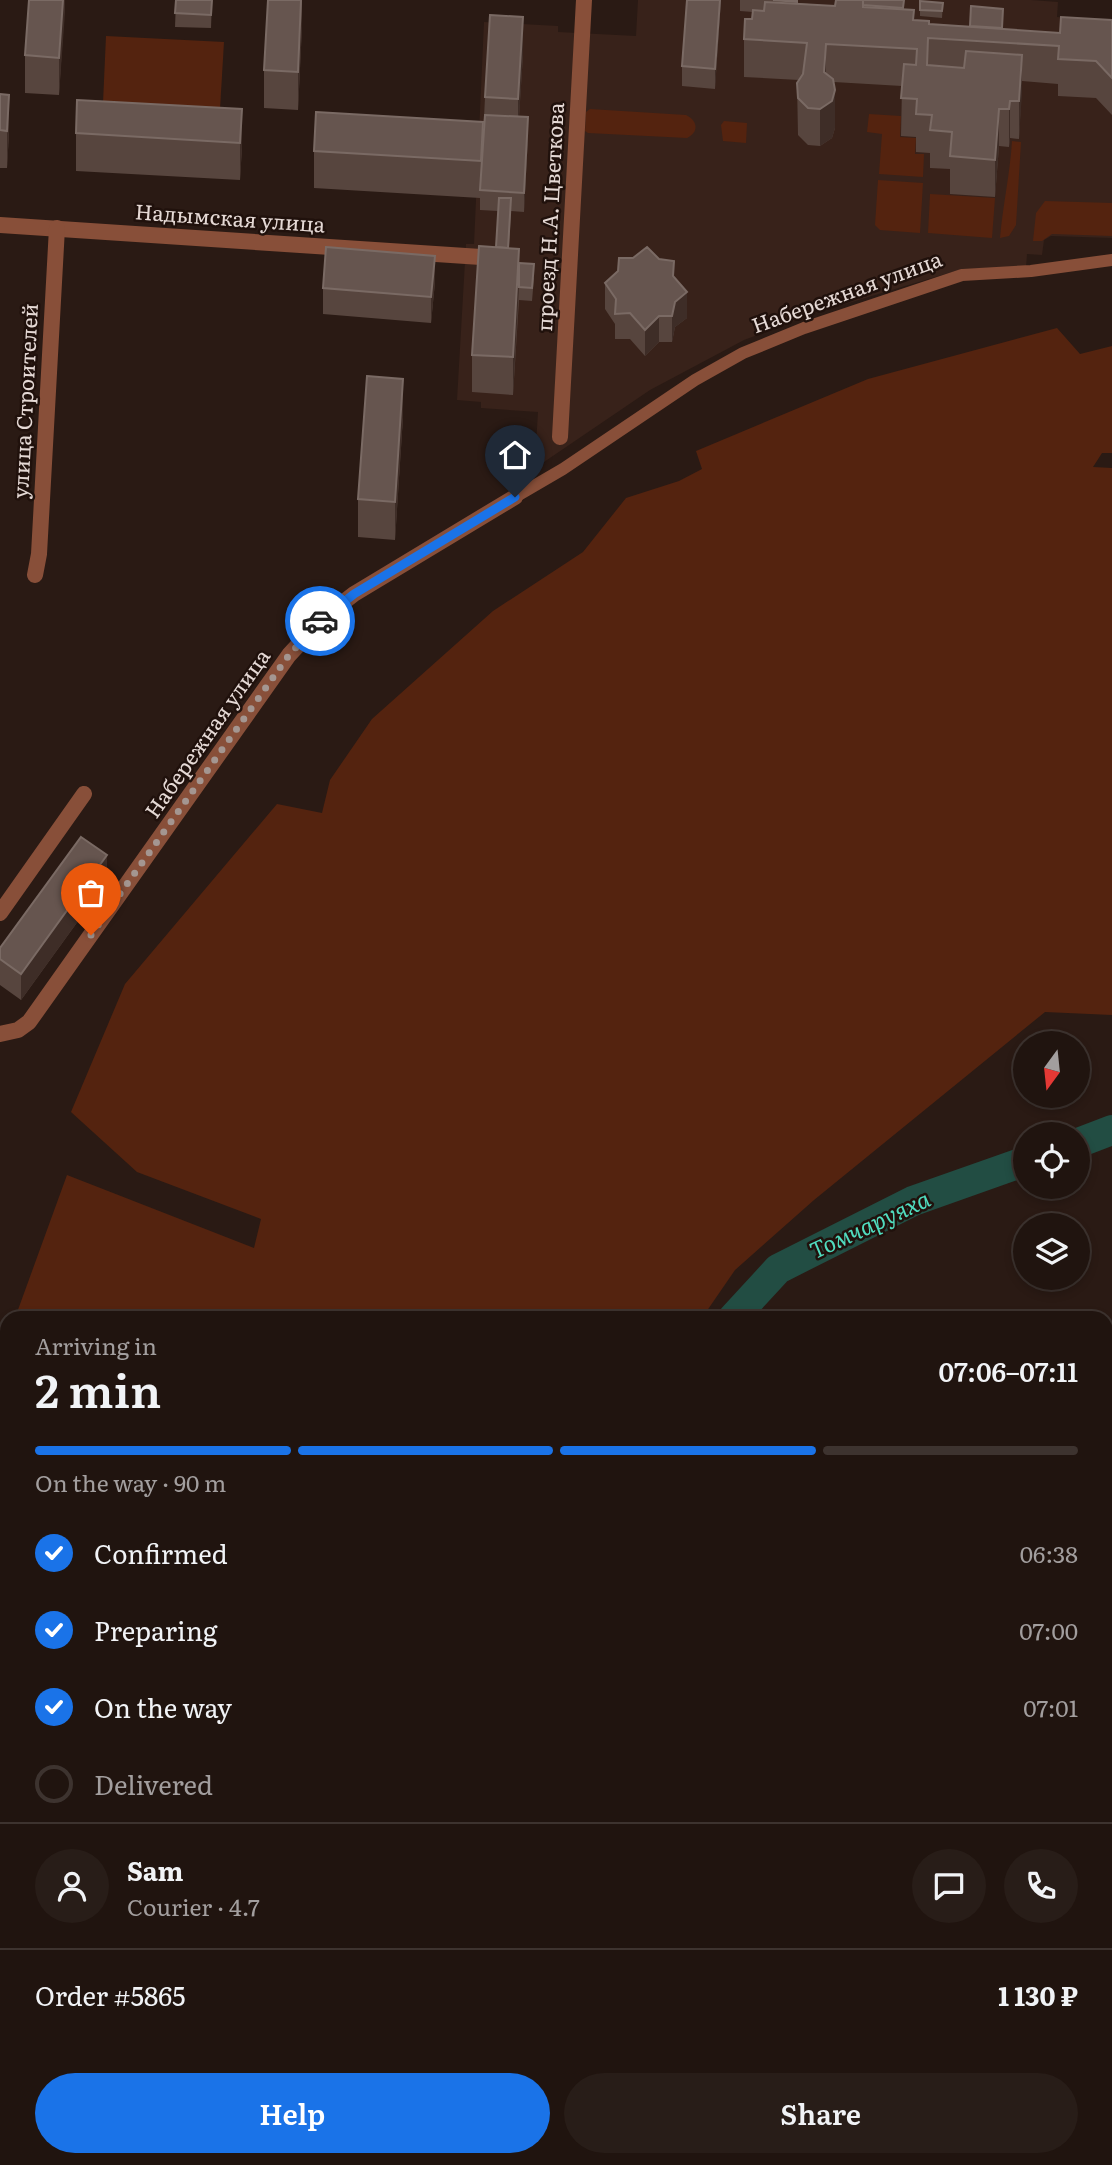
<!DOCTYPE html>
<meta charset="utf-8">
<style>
:root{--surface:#20140f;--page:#281d18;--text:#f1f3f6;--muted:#a29e9e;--line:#3d332f;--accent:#1a73e8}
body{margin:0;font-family:Literata,serif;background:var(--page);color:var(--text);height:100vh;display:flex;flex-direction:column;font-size:26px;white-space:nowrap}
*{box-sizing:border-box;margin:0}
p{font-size:23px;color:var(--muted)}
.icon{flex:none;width:38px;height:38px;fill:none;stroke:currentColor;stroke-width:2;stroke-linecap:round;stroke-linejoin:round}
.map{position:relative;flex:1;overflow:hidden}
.panel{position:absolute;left:0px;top:1311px;width:1113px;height:856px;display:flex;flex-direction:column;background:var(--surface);border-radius:21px 21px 0 0;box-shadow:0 4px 10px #0003,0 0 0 2px var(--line)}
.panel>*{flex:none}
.needle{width:46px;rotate:195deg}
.controls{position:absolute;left:1013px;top:1031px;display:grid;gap:14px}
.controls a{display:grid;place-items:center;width:77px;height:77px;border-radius:50%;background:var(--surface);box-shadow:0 4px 10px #0003,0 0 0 2px var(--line);font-size:35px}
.pin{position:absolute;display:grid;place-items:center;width:60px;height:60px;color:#fff;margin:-72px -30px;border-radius:50% 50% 50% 0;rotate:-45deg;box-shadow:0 0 7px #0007}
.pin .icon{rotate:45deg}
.courier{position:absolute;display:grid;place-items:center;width:70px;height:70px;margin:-35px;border:5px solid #1a73e8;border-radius:50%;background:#fff;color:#222;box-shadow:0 2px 9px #0007}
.summary em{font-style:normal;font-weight:600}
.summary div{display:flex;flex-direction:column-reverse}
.summary{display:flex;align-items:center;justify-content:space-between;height:119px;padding:0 35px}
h1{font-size:46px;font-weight:600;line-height:52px}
.bar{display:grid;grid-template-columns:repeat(4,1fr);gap:10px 7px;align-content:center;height:84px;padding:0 35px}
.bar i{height:9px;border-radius:5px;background:var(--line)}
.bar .active{background:var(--accent)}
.bar p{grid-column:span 4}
.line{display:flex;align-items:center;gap:18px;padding:0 35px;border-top:2px solid var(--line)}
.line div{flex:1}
.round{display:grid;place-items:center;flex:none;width:74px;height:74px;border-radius:37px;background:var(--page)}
ol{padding:0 35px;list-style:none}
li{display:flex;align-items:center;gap:21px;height:77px}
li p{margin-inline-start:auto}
li .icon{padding:7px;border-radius:50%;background:var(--accent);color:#fff;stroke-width:4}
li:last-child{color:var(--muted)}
li i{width:38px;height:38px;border:4px solid var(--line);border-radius:50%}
.primary-button{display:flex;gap:14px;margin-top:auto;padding:14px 35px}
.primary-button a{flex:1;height:80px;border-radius:42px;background:var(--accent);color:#fff;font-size:28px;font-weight:600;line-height:80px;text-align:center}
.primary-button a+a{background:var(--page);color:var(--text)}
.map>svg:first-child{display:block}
.built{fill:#38221a}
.green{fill:#54230f}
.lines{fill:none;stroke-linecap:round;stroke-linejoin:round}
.river{stroke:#224d43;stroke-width:30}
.pedestrian{stroke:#884f39;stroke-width:12}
.minor{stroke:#884f39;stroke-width:16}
.wall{fill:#57453e}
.shaded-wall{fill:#3e2d27}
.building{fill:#66554f;stroke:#7a6a64;stroke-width:2}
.done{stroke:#a49691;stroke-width:7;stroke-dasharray:0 12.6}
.route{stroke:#1a73e8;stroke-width:9}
.labels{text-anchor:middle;stroke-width:5;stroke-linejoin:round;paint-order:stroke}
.street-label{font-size:21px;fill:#e5d9d5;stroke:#20110c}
.water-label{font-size:23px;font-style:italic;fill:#50dbbe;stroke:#20110c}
</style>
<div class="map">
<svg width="1112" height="2165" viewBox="0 0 1112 2165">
<rect width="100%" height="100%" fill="#2a1a14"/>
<polygon class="built" points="638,0 1031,0 1058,2 1057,17 1112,20 1112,238 1051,236 1044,240 1042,255 1027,254 1026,267 962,269 815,313 744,340 650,390 544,462 535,461 538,412 481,408 481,402 457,400 466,244 474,244 484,22 558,26 558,32 636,36"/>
<g class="green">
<polygon points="106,36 224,42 220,109 103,103"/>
<path d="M590 109 686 115C698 121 699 132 687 138L588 133 585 131 586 112Z"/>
<polygon points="869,114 901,116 900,137 916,138 915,154 924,154 923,177 879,174 882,134 867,132"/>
<polygon points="724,121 747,123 746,143 723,141 721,125"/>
<path d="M1012 141 1021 142 1016 225 1009 236 1000 238C1003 204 1010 174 1012 141Z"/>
<polygon points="878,180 923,183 920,233 880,230 875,225"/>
<polygon points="930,194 995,198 992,238 928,233"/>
<polygon points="1045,201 1112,203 1112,236 1052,234 1042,241 1033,241 1036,213"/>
<polygon points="1057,328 1080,354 1112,346 1112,453 1102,453 1093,467 1112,468 1112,1015 1045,1012 814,1200 735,1270 702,1318 15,1318 67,1175 254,1248 261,1219 137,1172 71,1112 125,984 277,804 322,813 330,780 372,719 493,611 583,552 626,498 679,481 702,469 696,451 868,379"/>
<polygon points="7,1341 7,1977 0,2008 0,1442 3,1353"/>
<polygon points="1112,1619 1112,2165 443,2165 446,2160 1106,2160 1106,1623"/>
</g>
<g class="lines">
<g class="river">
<polyline points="1078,1143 1112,1130"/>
<polyline points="733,1318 778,1269 913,1201 1026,1161"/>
<polyline points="335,2165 339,2160"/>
</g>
<polyline class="pedestrian" points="515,497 563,469 695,380 743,353 804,328 962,275 1031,271 1112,260"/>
<g class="minor">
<polyline points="0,225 496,258"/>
<polyline points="560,437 584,0"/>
<polyline points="35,575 39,554 57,228"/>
<polyline points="0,913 84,794"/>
<polyline points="0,1034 18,1030 29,1022 289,655 323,618 354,594 515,497"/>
</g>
</g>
<g class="wall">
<polygon points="65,0 59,95 25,93 25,55"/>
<polygon points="176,0 212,0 211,28 175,27"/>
<polygon points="302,0 302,26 298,110 264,108 264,70"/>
<polygon points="687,0 721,0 715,89 682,86 682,66"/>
<polygon points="740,0 798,0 798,3 835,6 904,0 904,10 914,20 929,24 970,26 1003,22 1003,29 1060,33 1112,20 1112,115 1096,98 1058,96 1058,84 1022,81 1019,139 1010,138 1009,147 999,146 995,197 950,194 950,169 930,168 930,153 916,152 916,137 901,136 902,86 834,82 835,128 832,138 820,146 808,145 798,135 797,83 799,80 744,77 744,39 752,19 753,12 740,11"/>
<polygon points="920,1 943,3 942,18 920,16"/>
<polygon points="523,54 519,117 528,137 524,212 511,211 509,248 519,263 534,278 532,301 519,300 513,395 472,392 472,355 496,247 498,211 480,210 480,198 314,188 314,151 483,139 485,97"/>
<polygon points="0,94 9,132 7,168 0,168"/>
<polygon points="242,109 242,147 240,180 76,171 76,133"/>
<polygon points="674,277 687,318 675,327 672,342 659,342 645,356 630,339 615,339 615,324 605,309 605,283"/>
<polygon points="435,282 431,323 323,314 323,288"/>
<polygon points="403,417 395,540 358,537 358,499"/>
<polygon points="107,881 21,1000 0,985 0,948"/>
</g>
<g class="shaded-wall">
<polygon points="63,0 65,0 65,13 59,95 59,58"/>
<polygon points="301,0 302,26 298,110 298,72"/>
<polygon points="720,0 721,0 715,89 715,69"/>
<polygon points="523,17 523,54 518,136 518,99"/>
<polygon points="826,44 826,82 835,90 835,128 832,138 820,146 820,109 824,72"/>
<polygon points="1022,55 1022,93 1019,139 1019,101"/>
<polygon points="9,95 9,132 7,168 7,131"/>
<polygon points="1010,101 1010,138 1009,147 1009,109"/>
<polygon points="242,109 242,147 240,180 240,143"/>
<polygon points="999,109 999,146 995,197 995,160"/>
<polygon points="528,117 528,137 524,212 524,193"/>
<polygon points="519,249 519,287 513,395 513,357"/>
<polygon points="435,256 435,282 431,323 431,297"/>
<polygon points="687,292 687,318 675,327 672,342 672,316 675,302"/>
<polygon points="659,316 659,342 645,356 645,330"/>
<polygon points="403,379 403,417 395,540 395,502"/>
<polygon points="107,855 107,881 21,1000 21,974"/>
</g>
<g class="building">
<polygon points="29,0 63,0 59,58 25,55"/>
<polygon points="176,0 212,0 211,15 175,13"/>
<polygon points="268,0 301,0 298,72 264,70"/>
<polygon points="687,0 720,0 715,69 682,66"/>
<polygon points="773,0 797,0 797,2"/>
<polygon points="836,0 863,0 863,7 914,10 913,20 929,21 929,24 1060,33 1061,17 1112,20 1112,78 1096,61 1058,59 1059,46 928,38 927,65 964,68 966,51 1022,55 1019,101 1010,101 1009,109 999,109 995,160 950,156 952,132 930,130 932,115 916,114 917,99 901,98 904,64 916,65 917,49 826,44 824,72 833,79 835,90 832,101 820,109 808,108 798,98 797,83 803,74 807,43 744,39 745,19 752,19 753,10 764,11 765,2 835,6"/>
<polygon points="863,0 904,0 903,8 863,5"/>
<polygon points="920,1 943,3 942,11 920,10"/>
<polygon points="971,6 1003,9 1002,28 970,26"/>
<polygon points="490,15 523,17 518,99 485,97"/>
<polygon points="0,94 9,95 7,131 0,130"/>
<polygon points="77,100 242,109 240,143 76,133"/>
<polygon points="316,112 483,122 481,161 314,151"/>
<polygon points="485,115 528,117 524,193 480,190"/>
<polygon points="499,198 511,198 508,248 496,247"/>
<polygon points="479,246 519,249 513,357 472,355"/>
<polygon points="326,247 435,256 431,297 323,288"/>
<polygon points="647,247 659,259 674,261 673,276 687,292 675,302 672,316 659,316 645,330 630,313 615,314 616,299 605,283 618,271 619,258 633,258"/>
<polygon points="519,263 534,264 532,288 519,287"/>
<polygon points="367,376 403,379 395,502 358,499"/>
<polygon points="81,837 107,855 21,974 0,959 0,948"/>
</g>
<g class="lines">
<polyline class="done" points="91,935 289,655 320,621"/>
<polyline class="route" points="320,621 354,594 515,497"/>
</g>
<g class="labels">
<g class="street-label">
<text transform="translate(551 217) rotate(-87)" y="7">проезд Н.А. Цветкова</text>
<text transform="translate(230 219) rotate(4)" y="7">Надымская улица</text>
<text transform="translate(847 293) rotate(-20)" y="7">Набережная улица</text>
<text transform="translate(26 401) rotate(-87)" y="7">улица Строителей</text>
<text transform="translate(208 734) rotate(-55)" y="7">Набережная улица</text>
</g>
<g class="water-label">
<text transform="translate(870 1225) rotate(-25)" y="8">Томчаруяха</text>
</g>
</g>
</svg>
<div class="controls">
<a><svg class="needle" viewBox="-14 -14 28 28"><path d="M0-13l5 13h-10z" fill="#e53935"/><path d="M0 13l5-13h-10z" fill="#a29e9e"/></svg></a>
<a><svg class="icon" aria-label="locate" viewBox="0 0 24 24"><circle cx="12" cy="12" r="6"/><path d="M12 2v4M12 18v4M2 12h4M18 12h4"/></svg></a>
<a><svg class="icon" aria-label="layers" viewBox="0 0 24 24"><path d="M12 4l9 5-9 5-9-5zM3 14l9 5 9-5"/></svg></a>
</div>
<div class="pin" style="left:91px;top:935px;background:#ea580c"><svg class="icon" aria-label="bag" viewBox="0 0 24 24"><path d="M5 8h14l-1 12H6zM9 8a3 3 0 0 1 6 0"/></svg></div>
<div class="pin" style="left:515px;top:497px;background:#1f2937"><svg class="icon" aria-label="home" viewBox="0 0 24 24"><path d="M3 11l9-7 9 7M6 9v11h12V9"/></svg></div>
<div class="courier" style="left:320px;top:621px"><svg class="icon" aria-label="car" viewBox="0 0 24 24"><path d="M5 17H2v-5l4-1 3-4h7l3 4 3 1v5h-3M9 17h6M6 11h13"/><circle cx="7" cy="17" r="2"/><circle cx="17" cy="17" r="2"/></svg></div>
<section class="panel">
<div class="summary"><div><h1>2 min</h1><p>Arriving in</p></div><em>07:06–07:11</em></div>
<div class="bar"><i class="active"></i><i class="active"></i><i class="active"></i><i></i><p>On the way · 90 m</p></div>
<ol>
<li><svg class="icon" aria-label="check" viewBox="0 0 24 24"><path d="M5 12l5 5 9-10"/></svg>Confirmed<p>06:38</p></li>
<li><svg class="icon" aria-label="check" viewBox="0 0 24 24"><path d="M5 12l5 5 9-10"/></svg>Preparing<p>07:00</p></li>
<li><svg class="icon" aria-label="check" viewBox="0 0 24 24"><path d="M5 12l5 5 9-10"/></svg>On the way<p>07:01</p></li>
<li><i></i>Delivered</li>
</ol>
<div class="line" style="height:126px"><a class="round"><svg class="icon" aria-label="person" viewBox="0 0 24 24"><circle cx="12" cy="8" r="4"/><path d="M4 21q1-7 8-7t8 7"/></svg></a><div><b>Sam</b><p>Courier · 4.7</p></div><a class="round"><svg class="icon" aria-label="chat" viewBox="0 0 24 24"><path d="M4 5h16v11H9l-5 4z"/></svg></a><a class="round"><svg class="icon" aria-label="phone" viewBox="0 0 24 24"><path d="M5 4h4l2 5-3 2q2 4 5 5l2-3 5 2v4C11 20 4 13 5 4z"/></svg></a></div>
<div class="line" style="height:91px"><div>Order #5865</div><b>1 130 ₽</b></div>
<div class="primary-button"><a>Help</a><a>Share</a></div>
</section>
</div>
